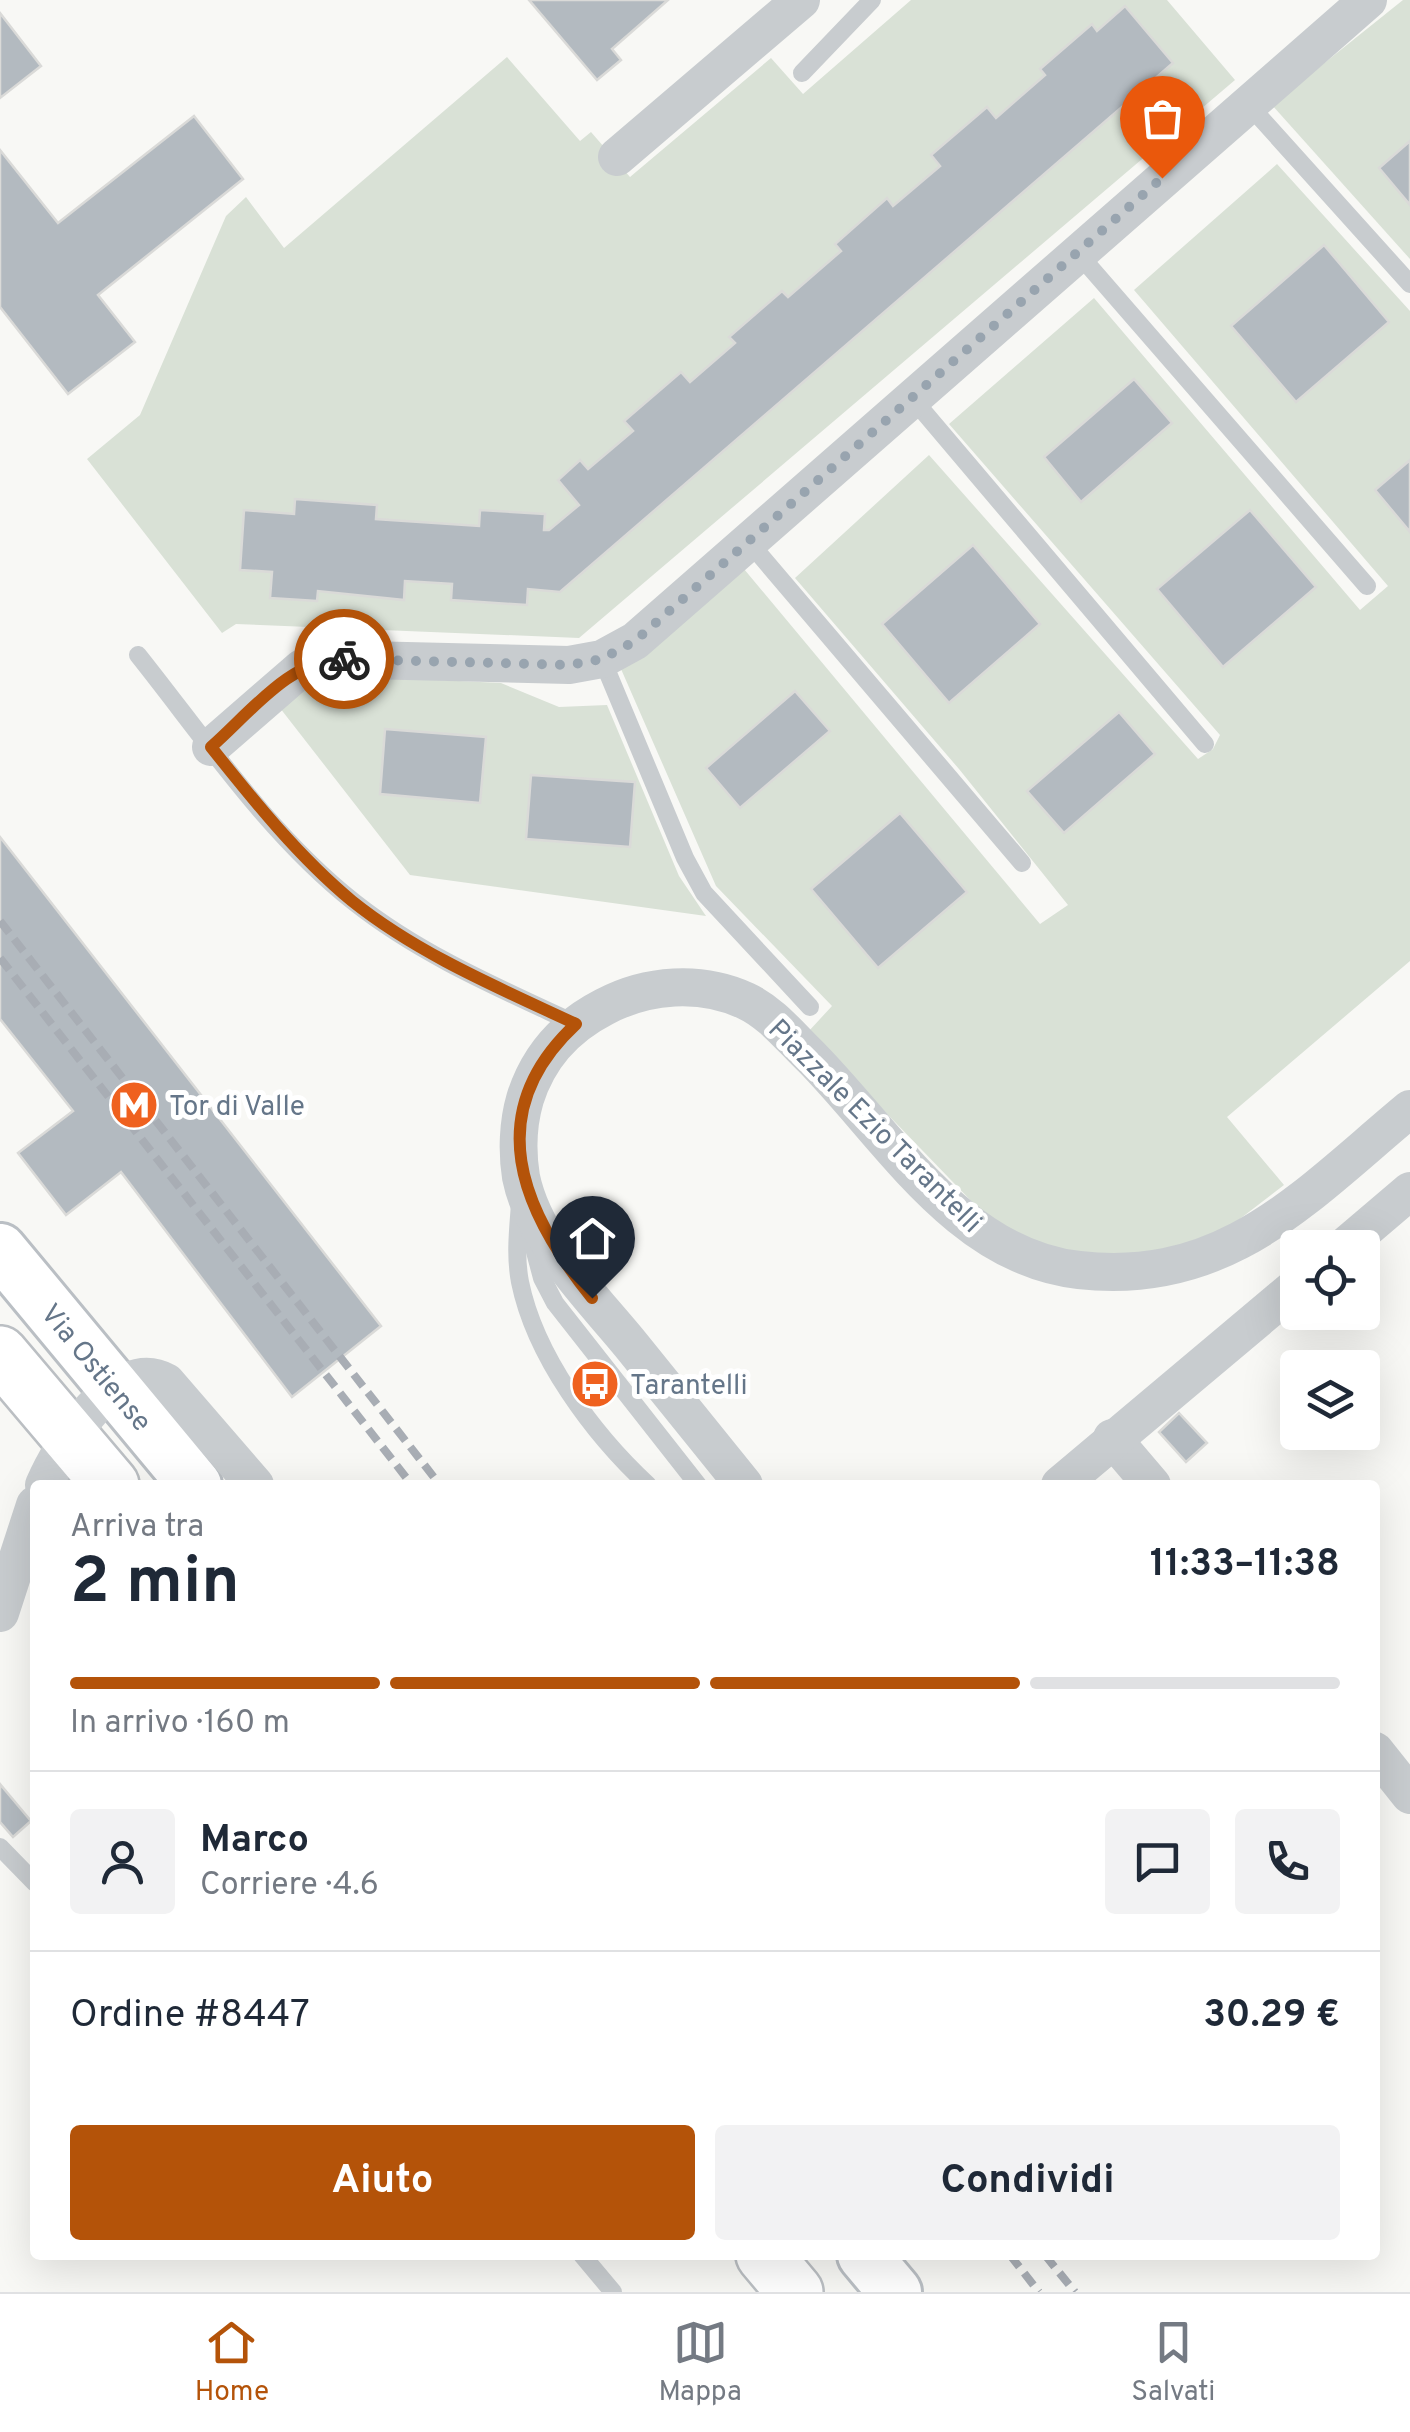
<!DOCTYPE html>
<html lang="it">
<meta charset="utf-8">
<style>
:root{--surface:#fff;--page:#f2f2f3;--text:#1f2937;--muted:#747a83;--line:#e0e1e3;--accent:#b45309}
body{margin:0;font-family:Overpass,sans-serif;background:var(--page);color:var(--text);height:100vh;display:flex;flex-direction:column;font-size:38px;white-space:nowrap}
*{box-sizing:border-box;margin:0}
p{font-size:32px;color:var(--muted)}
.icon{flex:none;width:55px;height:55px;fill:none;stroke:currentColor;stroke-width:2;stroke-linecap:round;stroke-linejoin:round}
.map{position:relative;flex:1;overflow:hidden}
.details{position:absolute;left:30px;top:1480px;width:1350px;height:780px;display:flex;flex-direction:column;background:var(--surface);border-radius:10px;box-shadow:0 10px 40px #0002}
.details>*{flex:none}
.buttons{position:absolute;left:1280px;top:1230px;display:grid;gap:20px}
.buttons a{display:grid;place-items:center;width:100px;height:100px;border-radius:10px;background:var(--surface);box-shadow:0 10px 40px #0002;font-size:50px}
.pin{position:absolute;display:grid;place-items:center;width:85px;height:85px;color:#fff;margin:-102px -42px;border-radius:50% 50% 50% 0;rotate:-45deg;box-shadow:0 0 10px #0007}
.pin .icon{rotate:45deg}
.courier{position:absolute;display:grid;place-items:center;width:100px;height:100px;margin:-50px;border:8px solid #b45309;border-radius:50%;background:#fff;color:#222;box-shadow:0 2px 12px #0007}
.head em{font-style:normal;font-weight:700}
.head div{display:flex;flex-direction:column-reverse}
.head{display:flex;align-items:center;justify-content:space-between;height:170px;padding:0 40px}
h1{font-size:65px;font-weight:700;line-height:75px}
.bar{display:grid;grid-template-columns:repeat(4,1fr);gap:15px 10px;align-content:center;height:120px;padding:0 40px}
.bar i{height:12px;border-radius:8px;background:var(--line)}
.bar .current{background:var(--accent)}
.bar p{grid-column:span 4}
.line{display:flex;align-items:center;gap:25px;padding:0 40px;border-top:2px solid var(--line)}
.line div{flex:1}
.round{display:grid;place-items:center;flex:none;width:105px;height:105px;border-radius:10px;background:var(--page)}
.primary-button{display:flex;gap:20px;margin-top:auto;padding:20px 40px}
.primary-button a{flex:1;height:115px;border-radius:10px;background:var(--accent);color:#fff;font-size:40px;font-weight:700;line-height:115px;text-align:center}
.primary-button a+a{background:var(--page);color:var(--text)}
.tab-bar{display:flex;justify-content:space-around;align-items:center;height:140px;border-top:2px solid var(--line);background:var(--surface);font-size:28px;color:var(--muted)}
.tab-bar a{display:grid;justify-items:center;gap:5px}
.tab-bar .current{color:var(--accent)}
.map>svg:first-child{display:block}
.green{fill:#d9e1d6;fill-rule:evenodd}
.building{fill:#b3bac0;stroke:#dadad8;stroke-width:2.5}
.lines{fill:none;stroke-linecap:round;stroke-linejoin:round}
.secondary-casing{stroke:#babfc4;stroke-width:58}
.primary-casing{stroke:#bbbfc3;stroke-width:60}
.service{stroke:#c8cccf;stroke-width:18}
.minor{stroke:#c8cccf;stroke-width:38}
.secondary{stroke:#fff;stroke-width:52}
.primary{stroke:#fff;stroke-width:55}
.rail{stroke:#a8adb4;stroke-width:8;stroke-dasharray:15 8;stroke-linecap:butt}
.done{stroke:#98a4af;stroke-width:10;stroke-dasharray:0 18}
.route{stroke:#b45309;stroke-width:12}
.labels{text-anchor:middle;stroke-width:10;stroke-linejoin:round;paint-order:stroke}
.poi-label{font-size:28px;fill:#657689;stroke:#fff;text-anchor:start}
.street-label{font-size:28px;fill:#657689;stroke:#fff}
</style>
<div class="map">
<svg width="1410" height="2292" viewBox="0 0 1410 2292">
<rect width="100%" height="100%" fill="#f8f8f5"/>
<g class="green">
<path d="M911 0H1167L1235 80 579 638 236 624 222 633 87 459 140 415 226 216 246 197 284 248 507 57 580 141 591 132 630 177 771 58 803 94ZM1125 7 1172 63 560 592 528 589 526 605 452 600V584L405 581 403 599 318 591 316 601 271 598 272 572 245 510 294 514 295 499 377 505 376 519 479 526 480 510 544 514V530H549L579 505 558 479 580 460 588 469 633 431 625 420 681 372 690 382 735 343 730 336 782 291 788 297 841 251 835 243 886 199 893 206 940 166 932 155 988 108 996 118 1045 75 1040 68 1091 25 1097 31Z"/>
<polygon points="1403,0 1410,0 1410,259 1272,105"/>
<polygon points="1277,164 1410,311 1410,961 1227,1117 1284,1185 1215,1238 1115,1259 1032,1245 977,1207 808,1032 832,1006 716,886 621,669 744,569 1040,924 1068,905 959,769 795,578 929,455 1198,759 1213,749 1220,735 949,424 1094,298 1360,610 1388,586 1134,290"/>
<polygon points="333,675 501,683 559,707 607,705 679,876 706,916 410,875 280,708 307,682"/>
</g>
<g class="building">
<polygon points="529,0 668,0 612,49 621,60 597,80"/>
<polygon points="1125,6 1173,63 560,592 528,589 527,605 451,600 452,584 405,581 404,600 318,591 317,601 270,598 272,572 240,570 244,510 294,514 295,499 377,505 376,519 479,526 480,510 545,514 544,530 549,530 579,505 558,480 580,460 588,469 633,431 624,421 681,372 690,382 735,343 729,337 782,291 788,297 841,251 835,244 887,198 893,206 940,166 931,155 987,107 996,118 1045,75 1040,69 1092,24 1097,31"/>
<polygon points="0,13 41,66 0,98"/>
<polygon points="194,116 243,179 98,295 135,342 68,394 0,307 0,150 58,223"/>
<polygon points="1410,141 1410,205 1379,168"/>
<polygon points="1324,245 1389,322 1296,402 1231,326"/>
<polygon points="1134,379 1172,423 1081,502 1044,457"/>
<polygon points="1410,460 1410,532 1375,490"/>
<polygon points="1250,510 1316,587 1223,667 1157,589"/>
<polygon points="973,545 1040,624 949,703 882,624"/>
<polygon points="795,691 830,731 740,808 706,768"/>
<polygon points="1119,712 1155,754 1064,833 1027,791"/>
<polygon points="385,729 486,737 480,803 380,794"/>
<polygon points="531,775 635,782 630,847 526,839"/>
<polygon points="900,813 967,892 878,968 811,889"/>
<polygon points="0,837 381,1326 292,1397 121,1172 66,1215 18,1153 73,1111 0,1019"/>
<polygon points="1179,1413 1207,1443 1186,1462 1159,1432"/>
<polygon points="0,1784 31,1821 13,1837 0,1822"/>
</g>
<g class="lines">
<g class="secondary-casing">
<g id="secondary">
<path id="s1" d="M0 1250 195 1485"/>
<polyline points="864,2255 895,2292"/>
</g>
</g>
<g class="primary-casing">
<g id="primary">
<polyline points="0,1354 111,1485"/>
<polyline points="764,2255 795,2292"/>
</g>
</g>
<g class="service">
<polyline points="802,73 872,0"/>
<polyline points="1248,104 1410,284"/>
<polyline points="1076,251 1367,586"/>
<polyline points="912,398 1205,744"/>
<polyline points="749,542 1022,863"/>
<path d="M138 655C205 739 269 835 354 902 421 955 499 988 576 1024"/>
<polyline points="602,659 685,858 704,893 810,1007"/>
<path d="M520 1204C518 1230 515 1256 520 1282 535 1356 593 1434 648 1485"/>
<polyline points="530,1233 542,1278 555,1303 698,1485"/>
<polyline points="0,1847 35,1883"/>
<polyline points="582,2255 613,2292"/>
</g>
<g class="minor">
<polyline points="617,157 801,0"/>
<polyline points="211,747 302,668 324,659 569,665 602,659 635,641 1368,0"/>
<polyline points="1343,1248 1410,1191"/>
<polyline points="1112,1438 1152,1485"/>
<path d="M44 1485C61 1446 116 1354 166 1382L255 1485"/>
<path d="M744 1485C706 1438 669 1392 631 1345 591 1296 534 1241 521 1177 517 1152 518 1123 525 1099 538 1057 565 1027 604 1007 647 984 701 980 746 1001 772 1013 791 1038 811 1057 889 1136 959 1257 1079 1270 1227 1287 1306 1195 1410 1109"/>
<polyline points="1060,1485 1298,1285"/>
<polyline points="0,1613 35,1505"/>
<polyline points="1375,1751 1410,1795"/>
</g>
<use href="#secondary" class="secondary"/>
<use href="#primary" class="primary"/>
<g class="rail">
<polyline points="0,921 440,1485"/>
<polyline points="0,958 412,1485"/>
<polyline points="1010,2255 1039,2292"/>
<polyline points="1045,2255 1075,2292"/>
</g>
</g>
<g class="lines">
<polyline class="done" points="344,659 569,665 602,659 635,641 1162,178"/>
<path class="route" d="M344 659C292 657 248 715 211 747 254 801 299 857 352 901 418 954 499 988 576 1024 480 1113 521 1210 592 1298"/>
</g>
<defs>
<g id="metro-disc" transform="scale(2.5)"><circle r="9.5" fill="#ef611f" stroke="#fff"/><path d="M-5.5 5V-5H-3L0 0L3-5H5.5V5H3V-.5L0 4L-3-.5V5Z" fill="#fff"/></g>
<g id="bus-disc" transform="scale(2.5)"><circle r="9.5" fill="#ef611f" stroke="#fff"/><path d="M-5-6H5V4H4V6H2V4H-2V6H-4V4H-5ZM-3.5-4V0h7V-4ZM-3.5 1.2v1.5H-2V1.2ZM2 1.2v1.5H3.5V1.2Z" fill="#fff"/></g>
</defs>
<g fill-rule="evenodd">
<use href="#metro-disc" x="134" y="1105"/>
<use href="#bus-disc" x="595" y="1384"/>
</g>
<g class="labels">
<g class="poi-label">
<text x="169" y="1115">Tor di Valle</text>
<text x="630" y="1394">Tarantelli</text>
</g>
<g class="street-label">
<text transform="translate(876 1125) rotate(45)" y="10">Piazzale Ezio Tarantelli</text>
<text dy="10" stroke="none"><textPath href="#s1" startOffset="152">Via Ostiense</textPath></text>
</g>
</g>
</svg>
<div class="buttons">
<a><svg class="icon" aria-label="locate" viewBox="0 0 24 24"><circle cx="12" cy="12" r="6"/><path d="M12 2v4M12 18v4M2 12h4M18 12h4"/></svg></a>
<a><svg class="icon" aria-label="layers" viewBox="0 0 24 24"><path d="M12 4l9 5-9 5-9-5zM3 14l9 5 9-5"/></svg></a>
</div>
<div class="pin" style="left:1162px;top:178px;background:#ea580c"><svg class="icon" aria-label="bag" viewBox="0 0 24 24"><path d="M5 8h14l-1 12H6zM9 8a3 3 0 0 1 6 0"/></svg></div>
<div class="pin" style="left:592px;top:1298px;background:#1f2937"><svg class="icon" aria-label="home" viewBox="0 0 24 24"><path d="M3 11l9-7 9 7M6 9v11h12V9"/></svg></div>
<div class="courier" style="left:344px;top:659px"><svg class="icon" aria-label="bike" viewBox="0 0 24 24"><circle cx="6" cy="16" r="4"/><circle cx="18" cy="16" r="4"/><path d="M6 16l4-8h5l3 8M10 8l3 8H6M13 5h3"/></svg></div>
<section class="details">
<div class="head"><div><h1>2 min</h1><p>Arriva tra</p></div><em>11:33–11:38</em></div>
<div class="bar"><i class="current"></i><i class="current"></i><i class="current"></i><i></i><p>In arrivo · 160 m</p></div>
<div class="line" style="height:180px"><a class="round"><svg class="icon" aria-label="person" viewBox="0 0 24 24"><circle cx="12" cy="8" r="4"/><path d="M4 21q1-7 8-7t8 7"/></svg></a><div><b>Marco</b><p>Corriere · 4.6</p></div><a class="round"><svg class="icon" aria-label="chat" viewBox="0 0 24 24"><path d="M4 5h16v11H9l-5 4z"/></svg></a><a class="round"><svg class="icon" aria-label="phone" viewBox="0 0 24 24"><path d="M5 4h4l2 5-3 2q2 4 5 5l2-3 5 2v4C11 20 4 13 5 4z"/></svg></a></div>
<div class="line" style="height:130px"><div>Ordine #8447</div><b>30.29 €</b></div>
<div class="primary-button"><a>Aiuto</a><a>Condividi</a></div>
</section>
</div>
<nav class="tab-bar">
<a class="current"><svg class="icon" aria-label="home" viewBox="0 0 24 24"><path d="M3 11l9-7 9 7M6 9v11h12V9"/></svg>Home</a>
<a><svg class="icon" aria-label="map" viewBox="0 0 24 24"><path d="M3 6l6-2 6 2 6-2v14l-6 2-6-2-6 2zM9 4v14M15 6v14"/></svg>Mappa</a>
<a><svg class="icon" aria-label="saved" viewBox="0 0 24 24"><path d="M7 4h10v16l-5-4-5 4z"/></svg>Salvati</a>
</nav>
